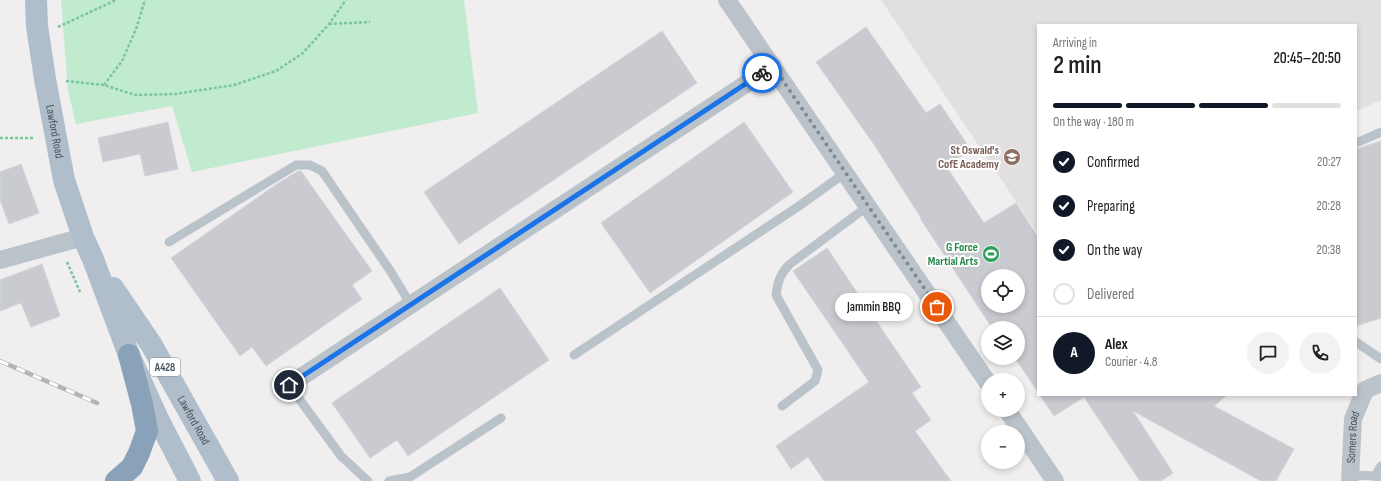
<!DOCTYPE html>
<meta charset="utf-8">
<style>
:root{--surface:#fff;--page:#f2f2f2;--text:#202124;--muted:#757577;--line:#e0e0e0;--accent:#111827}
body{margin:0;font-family:"Sofia Sans Condensed",sans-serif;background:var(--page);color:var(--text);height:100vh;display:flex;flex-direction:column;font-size:15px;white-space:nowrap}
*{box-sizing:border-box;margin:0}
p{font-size:13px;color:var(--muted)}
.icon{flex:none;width:22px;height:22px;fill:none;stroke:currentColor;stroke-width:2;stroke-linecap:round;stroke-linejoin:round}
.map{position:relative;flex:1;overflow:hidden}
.details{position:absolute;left:1037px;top:24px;width:320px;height:372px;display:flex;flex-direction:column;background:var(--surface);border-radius:0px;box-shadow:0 2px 6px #0003}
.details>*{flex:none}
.buttons{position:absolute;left:981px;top:269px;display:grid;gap:8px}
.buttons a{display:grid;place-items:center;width:44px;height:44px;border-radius:50%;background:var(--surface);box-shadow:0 2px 6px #0003;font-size:20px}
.pin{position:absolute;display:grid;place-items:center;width:34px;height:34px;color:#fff;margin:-17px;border:2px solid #fff;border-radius:50%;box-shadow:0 1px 4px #0007}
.courier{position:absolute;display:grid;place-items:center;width:40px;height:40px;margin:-20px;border:3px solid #1a73e8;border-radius:50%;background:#fff;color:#222;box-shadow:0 1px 5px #0007}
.bubble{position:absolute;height:28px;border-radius:14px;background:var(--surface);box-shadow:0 2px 6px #0003;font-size:13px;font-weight:600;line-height:28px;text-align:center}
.headline em{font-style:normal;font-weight:600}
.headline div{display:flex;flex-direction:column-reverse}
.headline{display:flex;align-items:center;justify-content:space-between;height:68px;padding:0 16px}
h1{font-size:26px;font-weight:600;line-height:30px}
.bar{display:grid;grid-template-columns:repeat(4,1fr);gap:6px 4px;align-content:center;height:48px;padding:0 16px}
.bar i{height:5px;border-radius:3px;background:var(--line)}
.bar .current{background:var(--accent)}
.bar p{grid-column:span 4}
.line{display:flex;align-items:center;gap:10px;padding:0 16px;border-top:1px solid var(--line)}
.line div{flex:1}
.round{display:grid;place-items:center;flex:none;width:42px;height:42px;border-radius:21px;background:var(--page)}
ol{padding:0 16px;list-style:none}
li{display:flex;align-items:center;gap:12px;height:44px}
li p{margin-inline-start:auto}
li .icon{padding:4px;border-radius:50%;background:var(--accent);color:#fff;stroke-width:4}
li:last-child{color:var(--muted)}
li i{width:22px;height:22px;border:2px solid var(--line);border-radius:50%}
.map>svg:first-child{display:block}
.education{fill:#e1dfdf}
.green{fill:#c0ebcf}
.building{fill:#c9cbd0;stroke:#d2d5d9;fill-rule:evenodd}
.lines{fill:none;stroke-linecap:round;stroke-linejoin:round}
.path{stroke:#7bc59e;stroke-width:2.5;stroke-dasharray:3 2;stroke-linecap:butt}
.lane{stroke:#bbc3ca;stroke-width:9}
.street{stroke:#bbc3ca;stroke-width:18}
.primary{stroke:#b0becb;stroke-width:22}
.highway{stroke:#8aa2b9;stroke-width:22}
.rail-casing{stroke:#b1b4b8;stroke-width:4.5}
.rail{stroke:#fff;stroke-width:3;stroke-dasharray:9;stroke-linecap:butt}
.done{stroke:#83898e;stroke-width:4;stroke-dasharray:0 7.2}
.route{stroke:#1a73e8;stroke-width:5}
.labels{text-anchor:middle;stroke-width:4;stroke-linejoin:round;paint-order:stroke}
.shield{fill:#fff;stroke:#7f868c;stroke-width:1}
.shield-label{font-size:11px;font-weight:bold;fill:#48525a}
.street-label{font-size:12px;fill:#48525a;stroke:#fff}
.education-label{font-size:12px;font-weight:bold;fill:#785e54;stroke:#fff;text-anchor:end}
.leisure-label{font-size:12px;font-weight:bold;fill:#27864d;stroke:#fff;text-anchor:end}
</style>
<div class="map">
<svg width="1381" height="481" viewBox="0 0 1381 481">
<rect width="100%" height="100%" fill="#f0eeee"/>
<polygon class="education" points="881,0 1381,0 1381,100 1356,111 1356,25 1038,25 1038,234"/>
<polygon class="green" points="61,0 464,0 478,113 192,172 172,106 76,124 68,90"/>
<g class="building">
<path d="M866 27 926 113 940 104 971 150 946 166 984 223 1016 203 1038 237V392L1015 358H1018V328H992L920 218H921L875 146 816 62ZM988 276H1018V306H988Z"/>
<polygon points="662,31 697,83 459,244 424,192"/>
<polygon points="168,122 178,169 145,176 140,154 103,162 98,138"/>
<polygon points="744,122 793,192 650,293 601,223"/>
<polygon points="1381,141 1381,318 1356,326 1356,149"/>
<polygon points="21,164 39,213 9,224 0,200 0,172"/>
<polygon points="298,171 301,171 372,271 352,285 362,299 266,366 252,347 240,356 171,258 277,184"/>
<polygon points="827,248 921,387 912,393 931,420 915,431 951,481 824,481 808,457 791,469 776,446 869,382 793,271"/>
<polygon points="42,264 60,316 31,327 21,303 0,311 0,280"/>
<polygon points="500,288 549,360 408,456 397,440 370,458 332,403"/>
<polygon points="1040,395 1227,395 1214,406 1294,449 1276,481 1261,481 1133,411 1173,473 1161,481 1140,481 1084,397 1054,416"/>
</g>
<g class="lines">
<g class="path">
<polyline points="329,24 370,22"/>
<polyline points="58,27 116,0"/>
<polyline points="66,81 104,85 135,95 175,94 234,85 276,71 303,53 329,24 346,0"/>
<polyline points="104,85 122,61 136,29 145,0"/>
<polyline points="0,138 33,138"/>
<polyline points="67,262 80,292"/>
</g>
<g class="lane">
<polyline points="1356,143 1381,132"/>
<polyline points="169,242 296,165 310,165 322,171 391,272 411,305"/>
<polyline points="1356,342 1381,359"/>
<polyline points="574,355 799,206 845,173"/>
<polyline points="289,385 341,456 368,481"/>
<path d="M782 406 815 381 818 370 776 295C778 281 780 274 790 264L868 206"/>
<polyline points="1350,475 1375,476 1381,481"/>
<polyline points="1375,476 1381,466"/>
<polyline points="389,481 410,477 501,418"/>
</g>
<g class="street">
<polyline points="727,0 988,383"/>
<polyline points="0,260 83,237"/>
<polyline points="289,385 773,66"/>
<polyline points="1007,410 1055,481"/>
<path id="s1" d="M1350 481 1353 419 1365 390 1381 383"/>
</g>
<g class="primary">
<path id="s2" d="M36 0 37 26 45 79 64 180 83 237 93 259 129 355 158 419 190 481"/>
<path id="s3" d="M113 288 151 344 228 481"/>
</g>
<polyline class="highway" points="116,481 132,467 139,453 147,431 142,404 129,355"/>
<g class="rail-casing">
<polyline id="rail" points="0,361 97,403"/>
</g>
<use href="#rail" class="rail"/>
</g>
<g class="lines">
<polyline class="done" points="762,73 773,66 937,307"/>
<polyline class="route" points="289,385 762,73"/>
</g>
<defs>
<g id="school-disc" transform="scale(0.9)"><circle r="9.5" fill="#8d6e63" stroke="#fff"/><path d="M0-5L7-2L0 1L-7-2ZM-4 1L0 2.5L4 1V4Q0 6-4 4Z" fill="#fff"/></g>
<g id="stadium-disc" transform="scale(0.9)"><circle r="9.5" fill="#2e9e5b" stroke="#fff"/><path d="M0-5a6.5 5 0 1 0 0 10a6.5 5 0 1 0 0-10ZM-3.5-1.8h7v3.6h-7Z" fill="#fff"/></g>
</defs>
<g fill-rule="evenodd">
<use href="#school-disc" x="1012" y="157"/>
<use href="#stadium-disc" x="991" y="254"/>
</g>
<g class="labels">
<rect class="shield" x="150" y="358" width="30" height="18" rx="3"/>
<g class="shield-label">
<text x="165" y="371">A428</text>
</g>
<g class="street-label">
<text dy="4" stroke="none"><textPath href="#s2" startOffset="133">Lawford Road</textPath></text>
<text dy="4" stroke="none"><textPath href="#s3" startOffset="155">Lawford Road</textPath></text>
<text dy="4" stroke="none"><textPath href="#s1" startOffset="44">Somers Road</textPath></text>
</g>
<g class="education-label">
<text x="999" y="154">St Oswald's<tspan x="999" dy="14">CofE Academy</tspan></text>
</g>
<g class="leisure-label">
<text x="978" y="251">G Force<tspan x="978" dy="14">Martial Arts</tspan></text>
</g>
</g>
</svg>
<div class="buttons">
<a><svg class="icon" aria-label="locate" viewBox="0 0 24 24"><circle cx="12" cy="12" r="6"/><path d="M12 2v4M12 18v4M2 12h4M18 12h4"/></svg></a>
<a><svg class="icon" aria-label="layers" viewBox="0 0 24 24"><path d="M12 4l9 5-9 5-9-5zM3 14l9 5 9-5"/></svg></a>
<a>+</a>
<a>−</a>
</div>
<div class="pin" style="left:937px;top:307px;background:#ea580c"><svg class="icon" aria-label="bag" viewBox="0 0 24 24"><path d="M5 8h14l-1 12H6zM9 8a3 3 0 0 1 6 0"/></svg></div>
<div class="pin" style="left:289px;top:385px;background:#1f2937"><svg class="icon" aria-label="home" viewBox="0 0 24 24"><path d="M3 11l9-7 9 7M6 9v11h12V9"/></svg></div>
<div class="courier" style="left:762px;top:73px"><svg class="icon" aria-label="bike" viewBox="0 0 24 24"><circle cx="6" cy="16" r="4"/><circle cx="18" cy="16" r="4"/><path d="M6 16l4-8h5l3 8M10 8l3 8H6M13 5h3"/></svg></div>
<div class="bubble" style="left:835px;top:293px;width:78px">Jammin BBQ</div>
<section class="details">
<div class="headline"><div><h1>2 min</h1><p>Arriving in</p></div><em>20:45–20:50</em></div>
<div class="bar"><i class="current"></i><i class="current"></i><i class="current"></i><i></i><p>On the way · 180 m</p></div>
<ol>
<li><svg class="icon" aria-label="check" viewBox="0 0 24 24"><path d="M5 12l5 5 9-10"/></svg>Confirmed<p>20:27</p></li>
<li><svg class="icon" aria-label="check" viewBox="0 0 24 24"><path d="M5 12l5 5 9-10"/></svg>Preparing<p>20:28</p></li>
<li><svg class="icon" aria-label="check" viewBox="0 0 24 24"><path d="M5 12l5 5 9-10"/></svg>On the way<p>20:38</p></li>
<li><i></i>Delivered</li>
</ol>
<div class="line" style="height:72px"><b class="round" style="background:var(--accent);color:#fff">A</b><div><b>Alex</b><p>Courier · 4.8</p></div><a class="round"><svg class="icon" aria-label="chat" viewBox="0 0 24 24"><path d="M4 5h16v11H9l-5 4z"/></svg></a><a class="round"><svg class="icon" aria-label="phone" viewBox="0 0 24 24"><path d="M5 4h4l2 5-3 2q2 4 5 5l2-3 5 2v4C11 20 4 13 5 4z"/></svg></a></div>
</section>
</div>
